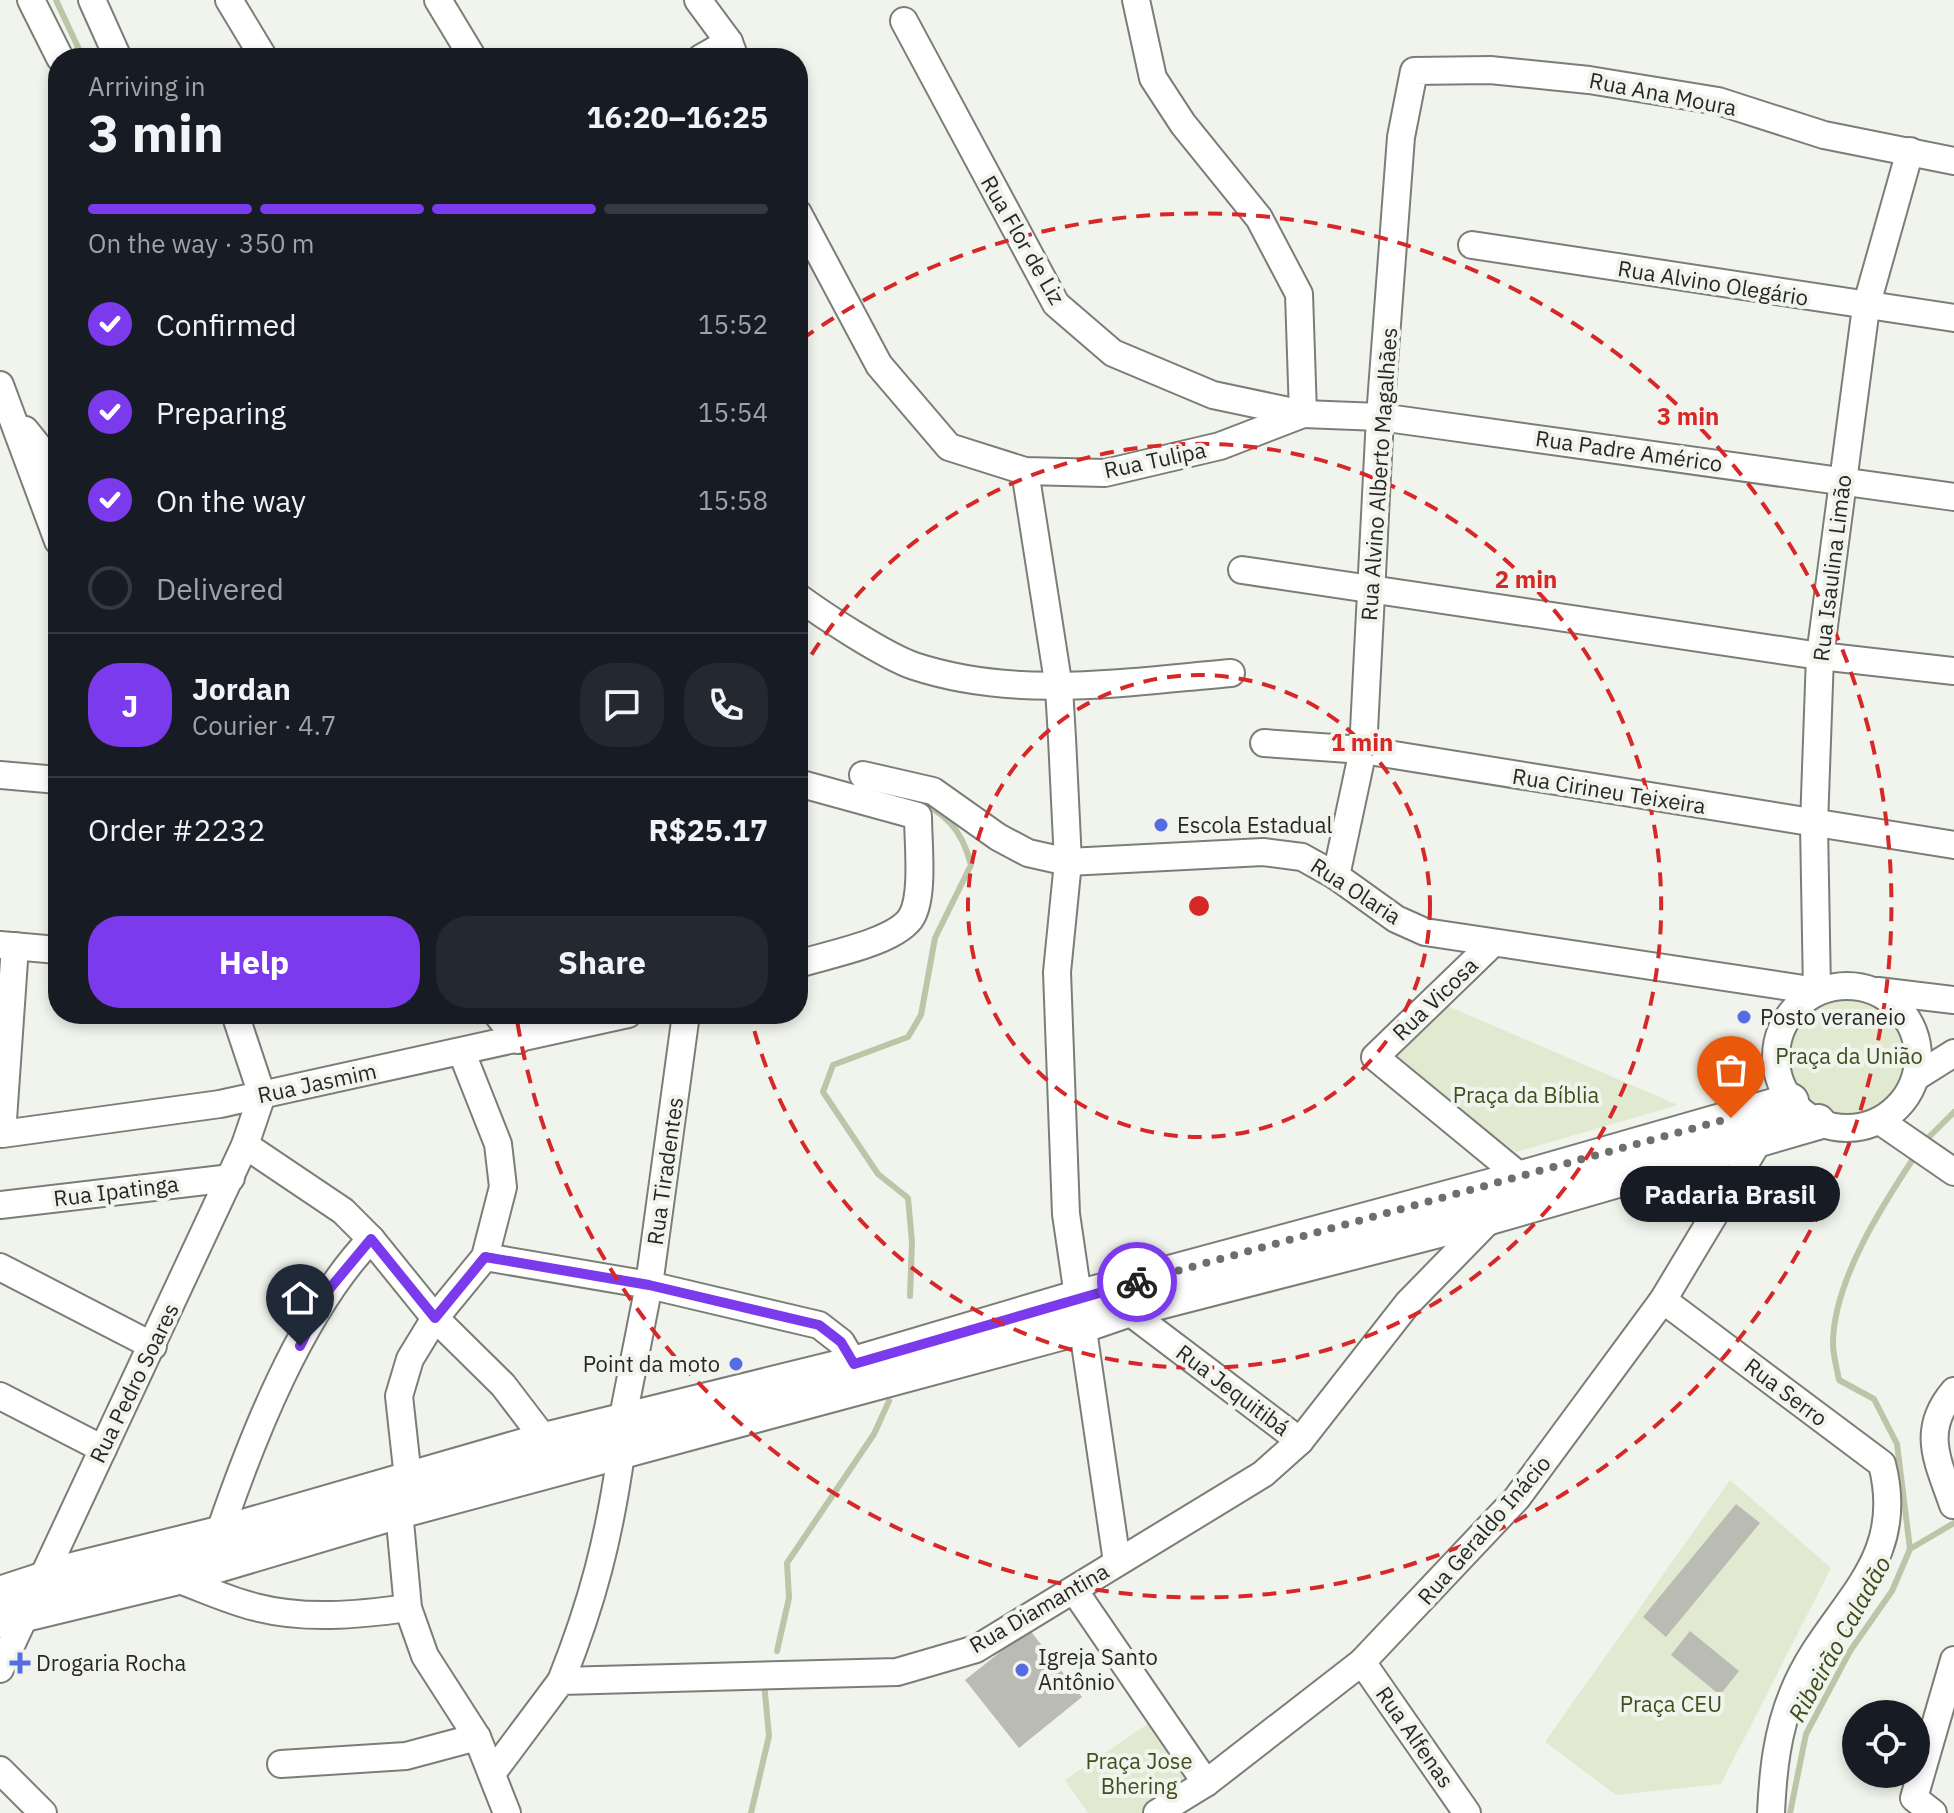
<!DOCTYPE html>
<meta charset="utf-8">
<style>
:root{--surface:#171b24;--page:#242831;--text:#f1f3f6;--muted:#9ea1a6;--line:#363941;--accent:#7c3aed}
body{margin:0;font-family:"IBM Plex Sans",sans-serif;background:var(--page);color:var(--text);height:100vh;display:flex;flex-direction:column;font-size:30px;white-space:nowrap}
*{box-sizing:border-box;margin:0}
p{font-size:26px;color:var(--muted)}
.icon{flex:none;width:44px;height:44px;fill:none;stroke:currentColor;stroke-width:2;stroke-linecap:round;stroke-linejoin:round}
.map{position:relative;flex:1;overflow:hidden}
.details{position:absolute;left:48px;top:48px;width:760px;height:976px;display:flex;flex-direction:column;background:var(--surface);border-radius:32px;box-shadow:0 4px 12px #0003}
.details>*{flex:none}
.fabs{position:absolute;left:1842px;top:1700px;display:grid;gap:16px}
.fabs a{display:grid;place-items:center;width:88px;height:88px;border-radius:50%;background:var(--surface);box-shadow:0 4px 12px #0003;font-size:40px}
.pin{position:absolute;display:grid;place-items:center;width:68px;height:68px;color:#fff;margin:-82px -34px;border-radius:50% 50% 50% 0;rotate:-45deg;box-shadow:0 0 8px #0007}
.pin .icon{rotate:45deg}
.courier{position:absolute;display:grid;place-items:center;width:80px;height:80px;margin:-40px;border:6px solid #7c3aed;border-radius:50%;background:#fff;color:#222;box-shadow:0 2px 10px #0007}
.bubble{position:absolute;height:56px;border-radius:28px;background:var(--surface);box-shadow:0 4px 12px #0003;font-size:26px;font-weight:700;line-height:56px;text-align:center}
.summary em{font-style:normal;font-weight:700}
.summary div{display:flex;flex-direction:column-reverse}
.summary{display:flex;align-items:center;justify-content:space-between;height:136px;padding:0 40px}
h1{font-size:52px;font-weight:700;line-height:60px}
.bar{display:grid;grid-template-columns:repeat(4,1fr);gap:12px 8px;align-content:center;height:96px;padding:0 40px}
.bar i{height:10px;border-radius:6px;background:var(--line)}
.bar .current{background:var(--accent)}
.bar p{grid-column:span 4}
.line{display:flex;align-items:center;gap:20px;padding:0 40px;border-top:2px solid var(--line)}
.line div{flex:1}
.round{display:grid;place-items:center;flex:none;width:84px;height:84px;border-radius:32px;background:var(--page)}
ol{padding:0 40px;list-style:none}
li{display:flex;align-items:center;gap:24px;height:88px}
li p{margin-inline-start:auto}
li .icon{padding:8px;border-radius:50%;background:var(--accent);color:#fff;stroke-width:4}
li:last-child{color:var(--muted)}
li i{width:44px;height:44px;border:4px solid var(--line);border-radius:50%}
.button{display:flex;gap:16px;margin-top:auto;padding:16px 40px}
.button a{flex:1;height:92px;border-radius:32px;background:var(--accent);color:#fff;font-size:32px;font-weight:700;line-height:92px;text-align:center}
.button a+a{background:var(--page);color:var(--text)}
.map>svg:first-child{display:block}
.green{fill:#e1e9d0}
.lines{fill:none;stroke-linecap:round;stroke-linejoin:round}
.stream{stroke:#bcc5a8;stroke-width:6}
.building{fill:#babcb4}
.minor-casing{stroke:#7b7e77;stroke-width:30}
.major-casing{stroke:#7b7e77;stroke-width:38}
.minor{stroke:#fff;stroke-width:26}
.major{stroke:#fff;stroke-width:34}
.done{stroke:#6e6f6b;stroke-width:8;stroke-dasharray:0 14.4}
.route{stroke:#7c3aed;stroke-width:10}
.ring{fill:none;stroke:#d62828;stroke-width:4;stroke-dasharray:14 10}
.poi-dot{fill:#566ce2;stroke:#f1f4ec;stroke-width:3}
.labels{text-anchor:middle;stroke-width:8;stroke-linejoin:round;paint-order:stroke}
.street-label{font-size:22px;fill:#272825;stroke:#f1f4ec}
.poi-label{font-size:22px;fill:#272825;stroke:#f1f4ec;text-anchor:start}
.park-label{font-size:22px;fill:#424e1f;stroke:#f1f4ec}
.water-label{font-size:24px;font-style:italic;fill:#3d491a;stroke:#f1f4ec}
.centre{fill:#d62828;stroke:#f1f4ec;stroke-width:4}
.ring-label{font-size:24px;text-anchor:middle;font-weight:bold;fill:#d62828;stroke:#f1f4ec;stroke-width:8;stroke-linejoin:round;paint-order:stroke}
</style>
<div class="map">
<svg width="1954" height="1813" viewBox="0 0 1954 1813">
<rect width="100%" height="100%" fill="#f1f4ec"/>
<g class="green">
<circle cx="1849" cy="1056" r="61"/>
<polygon points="1443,1004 1678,1105 1516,1152 1386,1056"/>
<polygon points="1730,1480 1831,1568 1721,1784 1616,1795 1545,1742"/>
<polygon points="1152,1721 1195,1782 1147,1813 1088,1813 1065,1780"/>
</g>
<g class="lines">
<g class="stream">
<polyline points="56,0 83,58"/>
<path d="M909 798C945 811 962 829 971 865L935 938 921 1015 908 1037 833 1065 823 1092 878 1174 908 1198 912 1242 910 1296"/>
<polyline points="1923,1143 1954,1112"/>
<polyline points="1910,1549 1954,1523"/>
<polyline points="777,1651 789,1598 787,1563 874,1434 889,1401"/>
<polyline points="751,1813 769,1736 764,1682"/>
<path d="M1790 1813 1806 1734 1850 1651 1892 1591 1910 1549 1897 1444 1874 1399 1839 1380C1837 1369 1833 1355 1833 1344 1833 1281 1883 1204 1917 1153"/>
</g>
</g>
<g class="building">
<polygon points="1736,1504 1760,1523 1666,1637 1643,1617"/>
<polygon points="1029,1629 1082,1697 1019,1748 965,1680"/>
<polygon points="1690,1631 1739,1671 1720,1695 1671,1655"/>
</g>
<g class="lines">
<g class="minor-casing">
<g id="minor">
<polyline points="31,0 60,58"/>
<polyline points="92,0 118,58"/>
<polyline points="229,0 264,58"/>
<polyline points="438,0 473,58"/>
<polyline points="698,0 729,42 735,58"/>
<polyline points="1136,0 1153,78 1183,124 1259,218 1299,294 1303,414"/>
<polyline points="904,21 1056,304 1113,353 1213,395 1303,414 1380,417 1954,497"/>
<polyline points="701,58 729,42"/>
<polyline points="798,213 879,365 949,447 1025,471 1105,473 1220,446 1303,414"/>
<polyline points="1472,245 1954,318"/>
<polyline points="0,385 58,541"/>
<polyline points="25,430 58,471"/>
<polyline points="1025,471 1059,688 1062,738 1068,862 1057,972 1066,1214 1117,1562"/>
<polyline points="1242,570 1820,656 1954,671"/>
<path d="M798 597C824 616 885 656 914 666 1017 700 1127 682 1231 673"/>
<polyline points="1264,743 1363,750 1954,845"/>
<polyline points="0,775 58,780"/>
<polyline points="863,775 933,791 998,837 1028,853 1068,862 1263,852 1302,857 1336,876 1396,919 1425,932 1817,991 1814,825 1820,656 1866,307 1910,151"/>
<path d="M798 783 918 816C918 842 924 894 912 916 898 942 826 955 798 964"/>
<polyline points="1336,876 1363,750 1380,417 1401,137 1414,71 1490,70 1589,80 1718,101 1824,135 1954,161"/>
<polyline points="1493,943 1375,1057 1522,1178"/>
<polyline points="0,945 58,950"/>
<polyline points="15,946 2,1134 220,1104 628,1014"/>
<circle cx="1847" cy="1057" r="71"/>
<polyline points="1878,991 1954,1000"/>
<polyline points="497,1014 518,1040"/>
<polyline points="1916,1077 1954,1053"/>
<polyline points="1880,1121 1954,1172"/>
<polyline points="245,1145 343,1211 371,1239 435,1318 503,1385 545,1440"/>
<polyline points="0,1205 231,1178"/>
<polyline points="485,1257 649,1285 819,1325 841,1342 854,1364"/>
<polyline points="0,1267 153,1346"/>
<path d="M1663 1300 1882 1464C1909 1569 1828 1606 1793 1693 1777 1732 1773 1771 1771 1813"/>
<polyline points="1127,1310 1300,1441"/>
<polyline points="0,1396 103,1449"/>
<polyline points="622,1422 649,1285 686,1014"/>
<polyline points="408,1478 399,1396 410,1359 435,1318 485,1257 503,1187 498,1144 462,1053"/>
<path d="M1953 1505C1938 1461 1920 1431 1954 1391"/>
<polyline points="399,1511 408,1608 425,1656 477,1737 507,1813"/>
<path d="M219 1534C252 1438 301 1312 371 1239"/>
<path d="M174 1578C200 1587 227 1600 255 1607 305 1620 357 1615 408 1608"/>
<polyline points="1074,1590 1206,1783"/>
<polyline points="1362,1662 1467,1813"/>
<polyline points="0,1669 245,1145 262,1095 235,1014"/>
<path d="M561 1681C593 1601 609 1538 621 1454"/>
<polyline points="281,1764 406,1756 477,1737"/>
<polyline points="0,1770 43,1813"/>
<polyline points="493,1772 561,1681 897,1672 976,1649 1263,1474 1300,1441 1408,1303 1493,1216"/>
<polyline points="1157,1813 1206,1783 1362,1662 1517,1498 1663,1300 1761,1137"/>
<polyline points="1933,1813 1914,1798 1954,1660"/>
</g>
</g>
<g class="major-casing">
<g id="major">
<polyline points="0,1594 73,1570 219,1534 545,1440 854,1364 1077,1298 1522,1178 1791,1101"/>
<polyline points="0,1620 174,1578 399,1511 1060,1333 1127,1310 1493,1216 1818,1122"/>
</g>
</g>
<use href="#minor" class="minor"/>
<use href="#major" class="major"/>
</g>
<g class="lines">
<polyline class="done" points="1137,1282 1731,1118"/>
<polyline class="route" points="300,1346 326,1293 371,1239 435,1318 485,1257 649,1285 819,1325 841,1342 854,1364 1137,1282"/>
</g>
<g class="ring">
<circle cx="1199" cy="906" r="231"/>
<path d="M799 675A462 462 0 1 1 751 1018"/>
<path d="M802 339A692 692 0 1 1 516 1014"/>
</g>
<g class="poi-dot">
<circle cx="1161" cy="825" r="8"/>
<circle cx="1744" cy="1017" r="8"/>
<circle cx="736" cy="1364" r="8"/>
<path d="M16 1651h8v8h8v8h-8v8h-8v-8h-8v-8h8z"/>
<circle cx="1022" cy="1670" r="8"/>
</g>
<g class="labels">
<g class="street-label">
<text transform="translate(1663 94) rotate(11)" y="8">Rua Ana Moura</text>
<text transform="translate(1023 240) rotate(60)" y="8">Rua Flor de Liz</text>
<text transform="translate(1713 283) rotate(9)" y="8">Rua Alvino Olegário</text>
<text transform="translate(1629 451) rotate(8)" y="8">Rua Padre Américo</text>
<text transform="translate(1155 460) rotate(-12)" y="8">Rua Tulipa</text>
<text transform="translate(1379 474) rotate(-86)" y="8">Rua Alvino Alberto Magalhães</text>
<text transform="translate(1832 568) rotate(-83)" y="8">Rua Isaulina Limão</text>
<text transform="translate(1609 791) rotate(9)" y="8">Rua Cirineu Teixeira</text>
<text transform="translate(1356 891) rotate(33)" y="8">Rua Olaria</text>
<text transform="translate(1435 999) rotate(-44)" y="8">Rua Vicosa</text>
<text transform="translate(317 1083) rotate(-12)" y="8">Rua Jasmim</text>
<text transform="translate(665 1171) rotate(-82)" y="8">Rua Tiradentes</text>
<text transform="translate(116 1191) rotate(-7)" y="8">Rua Ipatinga</text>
<text transform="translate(134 1383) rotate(-64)" y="8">Rua Pedro Soares</text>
<text transform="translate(1233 1390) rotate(37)" y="8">Rua Jequitibá</text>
<text transform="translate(1786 1392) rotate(37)" y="8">Rua Serro</text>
<text transform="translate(1484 1530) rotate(-49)" y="8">Rua Geraldo Inácio</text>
<text transform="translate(1039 1608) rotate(-30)" y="8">Rua Diamantina</text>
<text transform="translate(1415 1737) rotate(55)" y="8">Rua Alfenas</text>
</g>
<g class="poi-label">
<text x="1177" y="833">Escola Estadual</text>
<text x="1760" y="1025">Posto veraneio</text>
<text x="720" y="1372" text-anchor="end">Point da moto</text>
<text x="1038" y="1665">Igreja Santo<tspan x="1038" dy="25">Antônio</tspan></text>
<text x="36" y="1671">Drogaria Rocha</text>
</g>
<g class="park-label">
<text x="1849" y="1064">Praça da União</text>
<text x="1526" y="1103">Praça da Bíblia</text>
<text x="1671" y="1712">Praça CEU</text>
<text x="1139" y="1769">Praça Jose<tspan x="1139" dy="25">Bhering</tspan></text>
</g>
<g class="water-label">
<text transform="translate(1840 1639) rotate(-61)" y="8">Ribeirão Caladão</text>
</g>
</g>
<circle cx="1199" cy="906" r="12" class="centre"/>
<g class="ring-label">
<text x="1688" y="425">3 min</text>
<text x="1526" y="588">2 min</text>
<text x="1362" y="751">1 min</text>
</g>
</svg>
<div class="fabs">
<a><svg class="icon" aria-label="locate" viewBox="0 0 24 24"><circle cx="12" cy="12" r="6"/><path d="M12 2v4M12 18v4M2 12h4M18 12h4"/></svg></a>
</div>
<div class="pin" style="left:1731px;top:1118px;background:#ea580c"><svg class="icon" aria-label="bag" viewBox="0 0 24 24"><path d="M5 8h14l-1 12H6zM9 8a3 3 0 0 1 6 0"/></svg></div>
<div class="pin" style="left:300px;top:1346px;background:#1f2937"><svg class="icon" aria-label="home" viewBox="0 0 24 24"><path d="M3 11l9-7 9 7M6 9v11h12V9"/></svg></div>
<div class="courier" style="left:1137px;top:1282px"><svg class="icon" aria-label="bike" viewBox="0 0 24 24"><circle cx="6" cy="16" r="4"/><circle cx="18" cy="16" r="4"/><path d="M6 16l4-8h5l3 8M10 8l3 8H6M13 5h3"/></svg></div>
<div class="bubble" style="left:1620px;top:1166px;width:220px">Padaria Brasil</div>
<section class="details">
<div class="summary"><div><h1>3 min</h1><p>Arriving in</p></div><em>16:20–16:25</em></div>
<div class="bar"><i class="current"></i><i class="current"></i><i class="current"></i><i></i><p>On the way · 350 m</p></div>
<ol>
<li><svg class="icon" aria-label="check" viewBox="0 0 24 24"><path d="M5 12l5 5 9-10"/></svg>Confirmed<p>15:52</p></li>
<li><svg class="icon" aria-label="check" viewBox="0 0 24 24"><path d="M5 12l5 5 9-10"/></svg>Preparing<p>15:54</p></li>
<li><svg class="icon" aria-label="check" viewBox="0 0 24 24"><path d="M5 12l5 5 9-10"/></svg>On the way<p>15:58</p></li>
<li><i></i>Delivered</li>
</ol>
<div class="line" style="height:144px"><b class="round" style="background:var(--accent);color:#fff">J</b><div><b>Jordan</b><p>Courier · 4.7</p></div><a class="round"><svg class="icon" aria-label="chat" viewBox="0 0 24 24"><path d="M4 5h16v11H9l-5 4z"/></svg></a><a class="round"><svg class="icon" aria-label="phone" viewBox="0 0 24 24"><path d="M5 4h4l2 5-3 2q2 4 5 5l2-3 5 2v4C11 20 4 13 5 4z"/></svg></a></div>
<div class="line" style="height:104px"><div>Order #2232</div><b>R$25.17</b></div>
<div class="button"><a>Help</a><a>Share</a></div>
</section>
</div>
